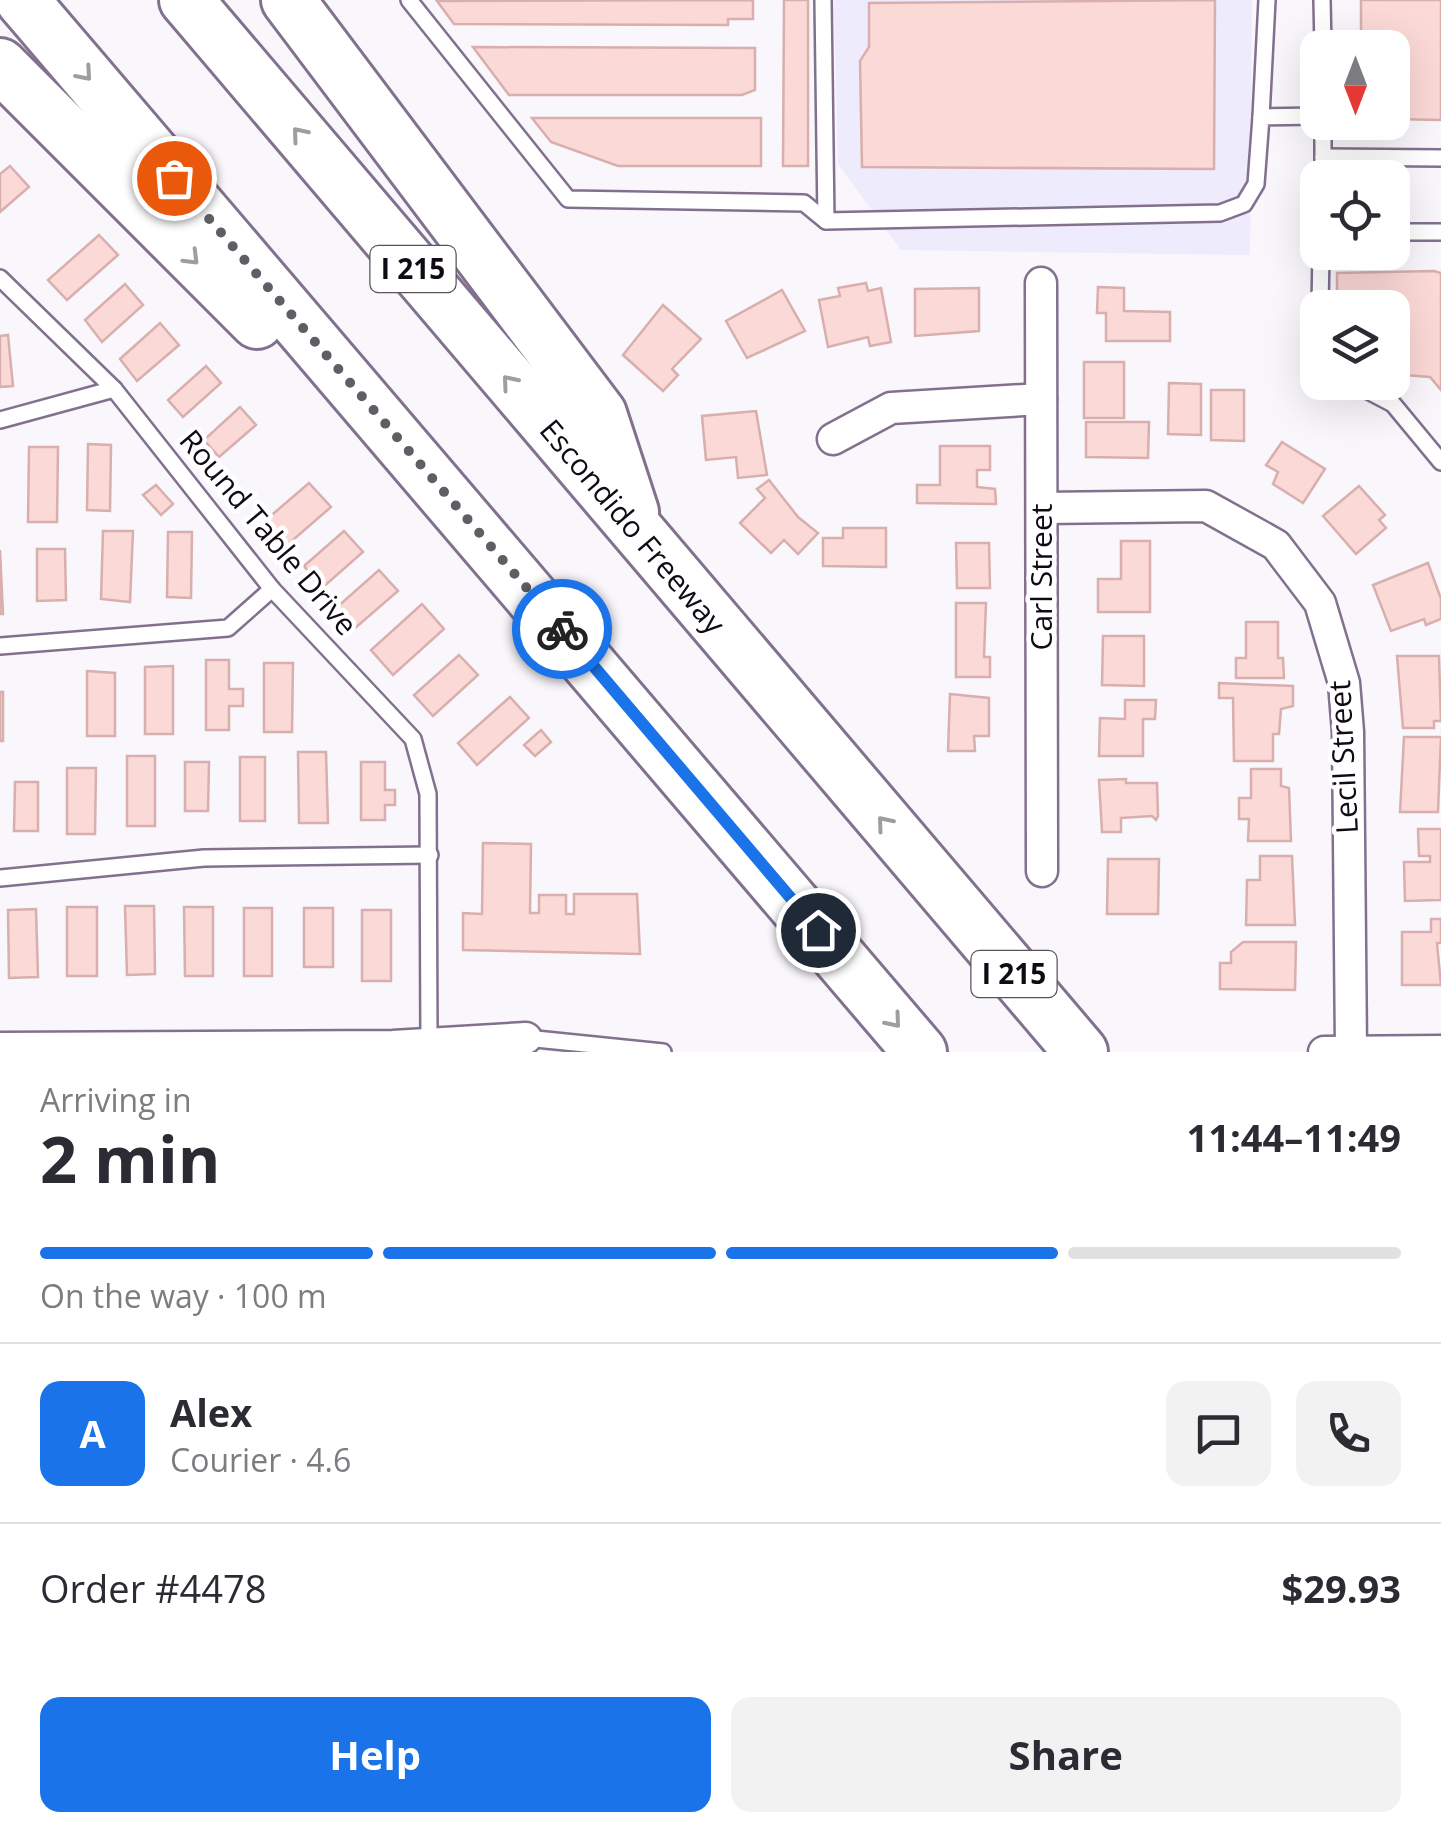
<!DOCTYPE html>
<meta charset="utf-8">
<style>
:root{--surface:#fff;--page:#f2f2f3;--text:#2b2b33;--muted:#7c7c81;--line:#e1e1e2;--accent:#1a73e8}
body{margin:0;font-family:"Open Sans",sans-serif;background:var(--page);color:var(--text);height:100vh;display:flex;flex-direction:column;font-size:38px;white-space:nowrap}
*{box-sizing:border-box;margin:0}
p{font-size:32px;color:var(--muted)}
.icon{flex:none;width:55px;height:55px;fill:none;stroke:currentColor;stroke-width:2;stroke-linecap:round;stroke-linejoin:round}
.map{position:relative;height:1052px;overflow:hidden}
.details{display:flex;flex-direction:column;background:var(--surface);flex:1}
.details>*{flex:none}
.needle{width:65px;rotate:180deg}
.buttons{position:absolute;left:1300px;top:30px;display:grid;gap:20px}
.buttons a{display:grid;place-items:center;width:110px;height:110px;border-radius:20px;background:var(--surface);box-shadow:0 10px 40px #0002;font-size:50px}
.pin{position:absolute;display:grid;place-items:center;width:85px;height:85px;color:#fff;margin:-42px;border:5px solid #fff;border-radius:50%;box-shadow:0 2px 10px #0007}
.courier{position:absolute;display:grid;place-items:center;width:100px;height:100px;margin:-50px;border:8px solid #1a73e8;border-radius:50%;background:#fff;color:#222;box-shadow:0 2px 12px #0007}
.summary em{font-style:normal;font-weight:700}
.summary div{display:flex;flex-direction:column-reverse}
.summary{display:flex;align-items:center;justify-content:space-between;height:170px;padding:0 40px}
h1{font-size:65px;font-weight:700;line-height:75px}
.bar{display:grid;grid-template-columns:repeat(4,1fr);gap:15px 10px;align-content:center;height:120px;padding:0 40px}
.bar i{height:12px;border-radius:8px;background:var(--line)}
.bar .on{background:var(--accent)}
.bar p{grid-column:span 4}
.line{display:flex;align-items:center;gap:25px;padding:0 40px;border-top:2px solid var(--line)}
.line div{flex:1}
.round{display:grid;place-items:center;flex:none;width:105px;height:105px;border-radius:20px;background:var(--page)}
.cta{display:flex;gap:20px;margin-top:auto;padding:20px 40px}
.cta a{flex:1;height:115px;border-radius:20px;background:var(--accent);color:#fff;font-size:40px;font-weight:700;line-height:115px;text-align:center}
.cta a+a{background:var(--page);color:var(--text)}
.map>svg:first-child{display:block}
.commercial{fill:#eeebfc}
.building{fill:#fbd9d7;stroke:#d8afad;stroke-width:2.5}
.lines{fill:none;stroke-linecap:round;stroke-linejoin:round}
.lane-casing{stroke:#82718e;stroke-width:20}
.street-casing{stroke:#82718e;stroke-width:35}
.highway-casing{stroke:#82718e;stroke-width:58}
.lane{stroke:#fff;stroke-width:15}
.street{stroke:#fff;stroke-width:30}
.highway{stroke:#fff;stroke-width:52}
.oneway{stroke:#9f9da1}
.done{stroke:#625d65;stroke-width:10;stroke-dasharray:0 18}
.route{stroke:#1a73e8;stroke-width:12}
.labels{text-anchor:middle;stroke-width:9;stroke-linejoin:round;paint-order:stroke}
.shield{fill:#fff;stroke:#58545a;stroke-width:2.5}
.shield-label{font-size:28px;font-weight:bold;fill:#100a14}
.street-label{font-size:30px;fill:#100a14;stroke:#fff}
</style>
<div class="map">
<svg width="1441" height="1052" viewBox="0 0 1441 1052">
<rect width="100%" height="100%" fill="#f9f6fc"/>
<polygon class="commercial" points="834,0 1252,0 1250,255 901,250 838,164"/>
<g class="building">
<polygon points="753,0 753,19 728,19 728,25 454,24 437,1"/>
<polygon points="784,0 808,0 808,166 783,166"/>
<polygon points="1215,0 1214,169 862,167 860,61 869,47 869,3"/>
<polygon points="1361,0 1441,0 1441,120 1392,119 1392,48 1361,48"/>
<polygon points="473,47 755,48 755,90 742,95 509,95"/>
<polygon points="532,118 761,118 761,166 618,166 551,142"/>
<polygon points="10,166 29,187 0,212 0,174"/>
<polygon points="99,235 118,255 67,300 48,280"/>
<polygon points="1434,271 1441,273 1441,390 1430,377 1392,374 1392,308 1337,308 1337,273"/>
<polygon points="866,283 868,291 881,288 891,342 870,346 868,337 828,347 819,300 840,296 838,288"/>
<polygon points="125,284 143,305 102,342 85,320"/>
<polygon points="1098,287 1124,288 1124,311 1170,312 1170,341 1106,341 1106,313 1097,313"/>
<polygon points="979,288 979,331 915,336 915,289"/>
<polygon points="782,290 805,331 747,358 726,321"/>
<polygon points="663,305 701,339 672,369 678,375 663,391 623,355"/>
<polygon points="160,323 179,345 137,381 120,359"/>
<polygon points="8,335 13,386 0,387 0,336"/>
<rect x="1084" y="362" width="40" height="56"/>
<polygon points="206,366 221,383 183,417 168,400"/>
<polygon points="1169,383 1201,384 1201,435 1168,434"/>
<polygon points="1211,390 1244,390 1244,441 1211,440"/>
<polygon points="240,407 256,425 219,457 204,440"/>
<polygon points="756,411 767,475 738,478 736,457 706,460 702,416"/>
<polygon points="1086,422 1149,422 1148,458 1086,457"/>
<polygon points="1282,442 1325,469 1303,503 1273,484 1278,472 1266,465"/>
<polygon points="88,444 111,445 110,511 87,510"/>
<polygon points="940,446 990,446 990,470 977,470 977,487 995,489 996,504 917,503 917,485 940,485"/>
<polygon points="29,447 58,447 57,522 28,522"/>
<polygon points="769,480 798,517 818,533 798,554 784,540 771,553 740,523 765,498 757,489"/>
<polygon points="309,483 331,507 286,546 266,520"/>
<polygon points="156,485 173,504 161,515 143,495"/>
<polygon points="1359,486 1385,515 1379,520 1386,528 1356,554 1323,516"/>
<polygon points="843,528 886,528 886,567 823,566 823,538 843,538"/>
<polygon points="103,531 133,531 130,602 101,599"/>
<polygon points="344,531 363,552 321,589 304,566"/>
<polygon points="168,532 192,532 191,598 167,597"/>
<polygon points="1121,541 1150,541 1150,612 1098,612 1098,579 1121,579"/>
<polygon points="956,543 989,543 990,588 957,588"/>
<polygon points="37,549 65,549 66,600 37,601"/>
<polygon points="0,550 3,614 0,614"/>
<polygon points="1428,563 1441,599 1441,619 1426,625 1424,619 1391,631 1373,585"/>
<polygon points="379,570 398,591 354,629 336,608"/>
<polygon points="956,603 986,603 984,657 990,657 990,677 956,677"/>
<polygon points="422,604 444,629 393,675 371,650"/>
<polygon points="1246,622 1278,622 1278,658 1283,658 1284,678 1236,678 1236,658 1246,658"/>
<polygon points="1103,636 1144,636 1144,686 1102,685"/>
<polygon points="459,655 478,675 433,716 414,695"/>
<polygon points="1397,656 1439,656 1441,721 1434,721 1434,728 1403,728"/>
<polygon points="206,660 229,660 229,689 243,689 243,706 229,706 229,730 206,730"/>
<polygon points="264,663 293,663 292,732 264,732"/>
<polygon points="173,666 173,734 145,734 145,667"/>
<polygon points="87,671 115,673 115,736 87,736"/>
<polygon points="1219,683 1293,686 1293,706 1281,709 1279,734 1273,734 1273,761 1234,761 1233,698 1219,698"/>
<rect x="0" y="692" width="3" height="49"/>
<polygon points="950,694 989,698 989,736 974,736 975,751 948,751"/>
<polygon points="510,697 529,718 477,765 458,743"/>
<polygon points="1125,700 1156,700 1155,719 1143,719 1143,756 1099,756 1100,718 1125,719"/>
<polygon points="541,730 551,742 535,756 524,745"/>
<polygon points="1404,737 1441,737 1438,812 1400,812"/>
<polygon points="298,752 326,752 328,823 299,823"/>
<rect x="127" y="756" width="28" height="70"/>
<rect x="240" y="757" width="25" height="64"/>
<polygon points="185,762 209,762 208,811 185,811"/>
<polygon points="361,762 385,762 385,790 395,790 395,805 385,805 385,820 361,820"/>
<polygon points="67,768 96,768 95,834 67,834"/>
<polygon points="1251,769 1281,769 1281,786 1289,788 1291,841 1248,841 1249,819 1239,819 1239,798 1251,798"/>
<polygon points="1126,779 1126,783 1157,783 1158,816 1156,820 1152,816 1121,818 1121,832 1102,832 1099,780"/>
<polygon points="15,782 38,782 38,831 14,831"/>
<polygon points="1418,829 1441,829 1441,900 1405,901 1404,862 1430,862 1430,856 1419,856"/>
<polygon points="483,843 531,844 530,913 539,913 539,895 566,895 566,914 574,914 574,894 637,894 640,954 463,950 463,913 482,914"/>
<polygon points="1260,856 1292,856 1295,925 1246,925 1247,880 1260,880"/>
<polygon points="1108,859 1159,859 1158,914 1107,914"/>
<polygon points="125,906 154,906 155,974 127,975"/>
<rect x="67" y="907" width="30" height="69"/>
<polygon points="184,907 213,907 213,976 185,976"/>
<rect x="244" y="908" width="28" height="68"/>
<rect x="304" y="908" width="29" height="59"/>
<polygon points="36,909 38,977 9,978 8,910"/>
<rect x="362" y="910" width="29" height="71"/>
<polygon points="1431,919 1441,919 1441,943 1437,943 1441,985 1402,985 1402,932 1431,932"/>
<polygon points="1243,942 1296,942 1295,990 1220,989 1220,963 1231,963 1231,952"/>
</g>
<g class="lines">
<g class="lane-casing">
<g id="lane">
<polyline points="409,0 568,199 804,203 826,221"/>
<polyline points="823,0 826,221 1220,213 1244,204 1256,184 1261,117 1318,116"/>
<polyline points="1322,0 1323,48"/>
<polyline points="1261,117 1267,0"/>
<polyline points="1323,157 1441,158"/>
<polyline points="1323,178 1323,122"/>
<polyline points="1392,232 1441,232"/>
<polyline points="0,278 114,389 272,589 413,739 428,794 429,1045"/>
<polyline points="1320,308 1321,252"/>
<polyline points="1351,382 1393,404 1441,462"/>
<polyline points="0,420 114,389"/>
<polyline points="0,646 228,628 272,589"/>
<polyline points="0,878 204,858 430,855"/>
<polyline points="526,1038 663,1052"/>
</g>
</g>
<g class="street-casing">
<g id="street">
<polyline points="1041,283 1042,871"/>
<polyline points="833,439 891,408 1041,399"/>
<polyline points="1043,508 1206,506 1276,545 1320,603 1344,683 1348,732 1351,1050"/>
<polyline points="0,1048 393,1046 526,1038"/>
<polyline points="1324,1052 1441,1051"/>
</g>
</g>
<g class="highway-casing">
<g id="highway">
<polyline points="22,0 920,1052"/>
<polyline points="186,0 1081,1052"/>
<polyline points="288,0 600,414 632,512"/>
<polyline points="0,65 257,322"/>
</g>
</g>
<use href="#lane" class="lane"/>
<use href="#street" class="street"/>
<use href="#highway" class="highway"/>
</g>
<defs><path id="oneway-chevron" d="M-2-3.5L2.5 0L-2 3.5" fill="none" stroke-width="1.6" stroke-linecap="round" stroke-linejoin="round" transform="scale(2.5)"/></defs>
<g class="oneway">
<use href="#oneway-chevron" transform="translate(85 74) rotate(49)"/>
<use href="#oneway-chevron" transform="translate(299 134) rotate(-130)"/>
<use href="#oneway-chevron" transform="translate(192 258) rotate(45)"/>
<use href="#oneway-chevron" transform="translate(509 382) rotate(-130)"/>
<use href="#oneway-chevron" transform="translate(884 823) rotate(-130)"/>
<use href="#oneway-chevron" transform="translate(894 1021) rotate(50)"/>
</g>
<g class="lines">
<polyline class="done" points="174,178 562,629"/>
<polyline class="route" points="562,629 818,930"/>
</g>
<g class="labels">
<g class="shield">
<rect x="370.5" y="246" width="85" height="46" rx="8"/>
<rect x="971.5" y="951" width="85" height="46" rx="8"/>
</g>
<g class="shield-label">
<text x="413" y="279">I 215</text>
<text x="1014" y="984">I 215</text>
</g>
<g class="street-label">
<text transform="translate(632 527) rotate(50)" y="10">Escondido Freeway</text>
<text transform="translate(268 533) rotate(50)" y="10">Round Table Drive</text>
<text transform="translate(1042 577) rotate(-90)" y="10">Carl Street</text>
<text transform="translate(1344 757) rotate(-93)" y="10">Lecil Street</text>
</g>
</g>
</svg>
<div class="buttons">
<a><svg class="needle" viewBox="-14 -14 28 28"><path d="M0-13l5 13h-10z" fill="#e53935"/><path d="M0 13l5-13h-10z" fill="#7c7c81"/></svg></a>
<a><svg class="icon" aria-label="locate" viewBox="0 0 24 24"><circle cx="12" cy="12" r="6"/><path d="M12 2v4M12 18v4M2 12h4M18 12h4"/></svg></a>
<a><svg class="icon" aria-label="layers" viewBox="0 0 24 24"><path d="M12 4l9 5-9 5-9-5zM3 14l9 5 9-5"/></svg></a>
</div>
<div class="pin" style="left:174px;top:178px;background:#ea580c"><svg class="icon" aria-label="bag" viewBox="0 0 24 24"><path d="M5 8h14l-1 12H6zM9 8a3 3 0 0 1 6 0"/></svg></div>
<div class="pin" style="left:818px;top:930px;background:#1f2937"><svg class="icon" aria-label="home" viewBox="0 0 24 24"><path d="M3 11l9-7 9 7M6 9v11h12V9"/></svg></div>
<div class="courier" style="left:562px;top:629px"><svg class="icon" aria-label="bike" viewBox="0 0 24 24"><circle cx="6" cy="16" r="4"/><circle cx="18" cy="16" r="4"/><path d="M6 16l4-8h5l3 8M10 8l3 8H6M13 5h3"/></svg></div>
</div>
<section class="details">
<div class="summary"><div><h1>2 min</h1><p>Arriving in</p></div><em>11:44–11:49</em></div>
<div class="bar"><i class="on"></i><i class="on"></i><i class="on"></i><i></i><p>On the way · 100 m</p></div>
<div class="line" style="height:180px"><b class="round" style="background:var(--accent);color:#fff">A</b><div><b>Alex</b><p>Courier · 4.6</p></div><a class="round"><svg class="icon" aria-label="chat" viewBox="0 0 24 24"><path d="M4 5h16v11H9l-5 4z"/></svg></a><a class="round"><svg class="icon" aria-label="phone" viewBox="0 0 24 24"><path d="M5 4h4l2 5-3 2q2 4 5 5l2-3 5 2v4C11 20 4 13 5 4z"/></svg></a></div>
<div class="line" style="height:130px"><div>Order #4478</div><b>$29.93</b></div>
<div class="cta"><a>Help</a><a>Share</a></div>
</section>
